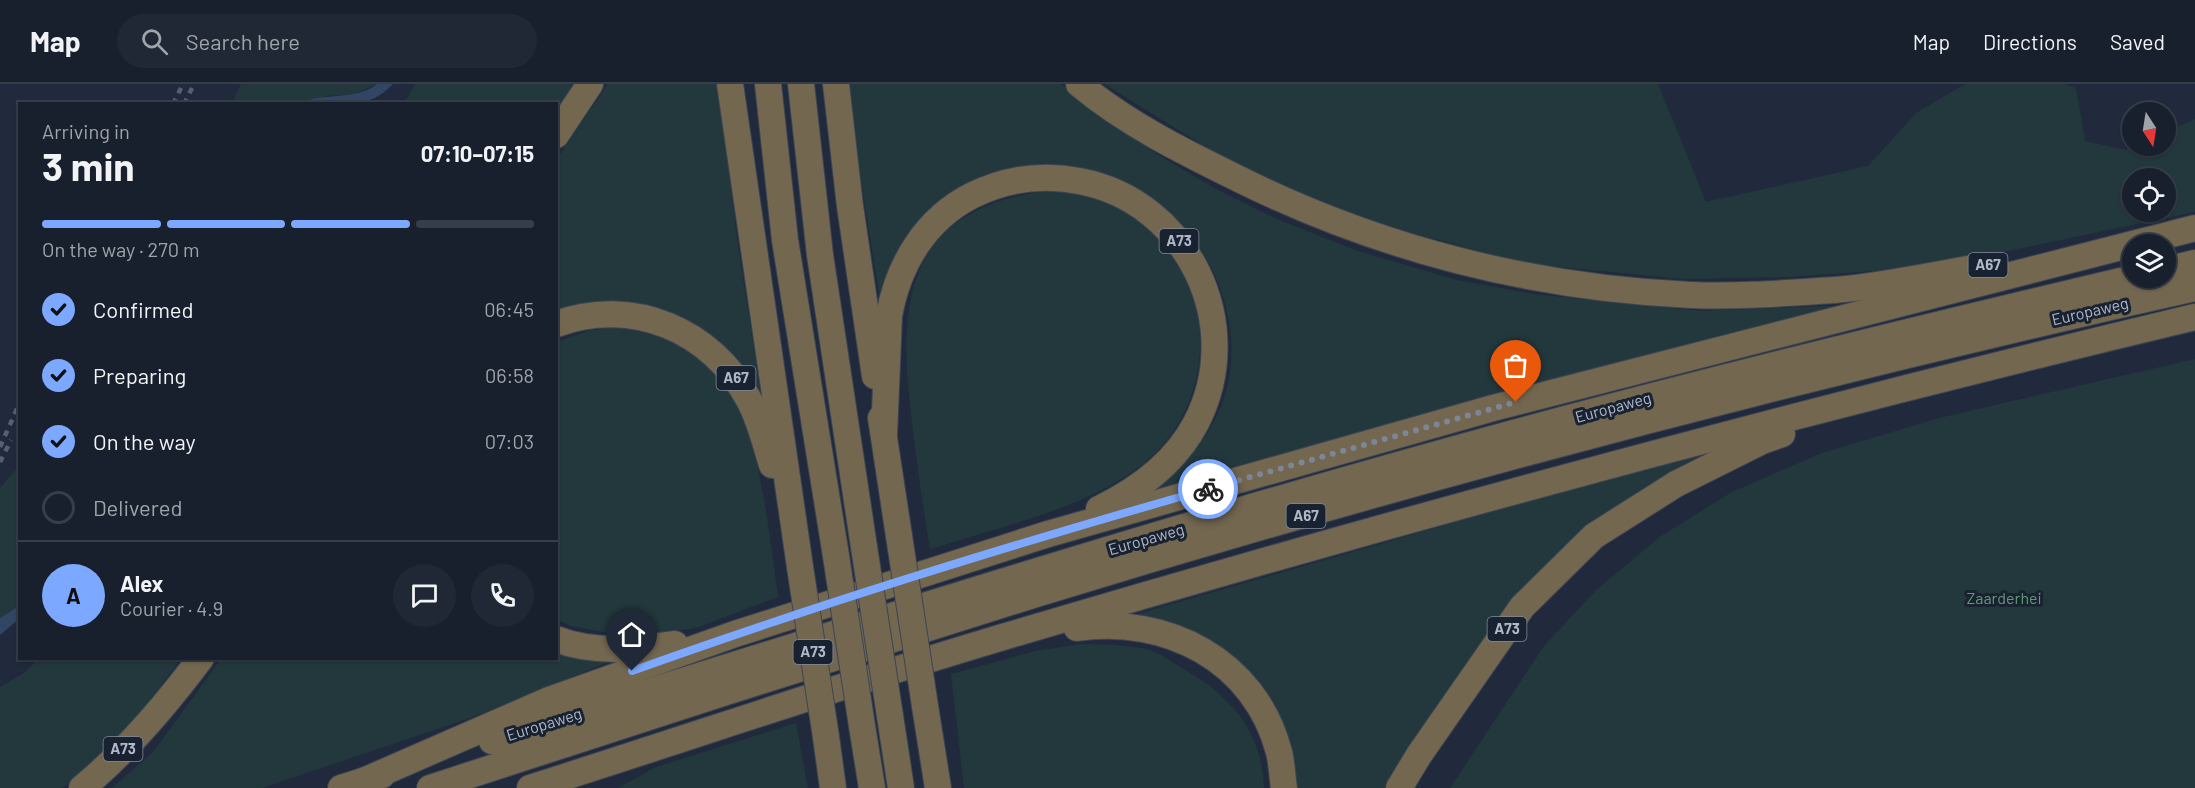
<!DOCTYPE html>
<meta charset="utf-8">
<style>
:root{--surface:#18202d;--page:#212835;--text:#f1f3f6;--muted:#9fa3aa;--line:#363e49;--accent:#7da8ff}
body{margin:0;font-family:Barlow,sans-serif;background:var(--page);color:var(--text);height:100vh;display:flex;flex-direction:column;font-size:22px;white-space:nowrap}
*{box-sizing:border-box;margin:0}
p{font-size:20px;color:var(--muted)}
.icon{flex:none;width:33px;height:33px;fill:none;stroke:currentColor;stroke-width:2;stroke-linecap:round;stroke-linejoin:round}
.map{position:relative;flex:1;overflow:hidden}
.drawer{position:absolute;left:18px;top:18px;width:540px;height:558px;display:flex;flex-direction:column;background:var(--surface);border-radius:0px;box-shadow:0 2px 4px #0004,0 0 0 2px var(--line)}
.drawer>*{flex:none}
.needle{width:39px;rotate:168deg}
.tools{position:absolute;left:2122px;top:18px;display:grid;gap:12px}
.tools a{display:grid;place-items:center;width:54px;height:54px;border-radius:50%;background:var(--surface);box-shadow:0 2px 4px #0004,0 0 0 2px var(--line);font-size:30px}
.pin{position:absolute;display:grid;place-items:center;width:51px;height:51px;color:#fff;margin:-62px -26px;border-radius:50% 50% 50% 0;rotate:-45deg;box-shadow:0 0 6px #0007}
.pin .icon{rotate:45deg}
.courier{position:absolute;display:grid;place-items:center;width:60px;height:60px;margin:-30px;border:4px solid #7da8ff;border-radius:50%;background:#fff;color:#222;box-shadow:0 2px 8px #0007}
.summary em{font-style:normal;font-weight:700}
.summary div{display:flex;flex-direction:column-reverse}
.summary{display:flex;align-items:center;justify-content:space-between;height:102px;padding:0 24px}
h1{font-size:39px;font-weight:700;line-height:45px}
.bar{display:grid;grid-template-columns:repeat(4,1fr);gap:9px 6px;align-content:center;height:72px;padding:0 24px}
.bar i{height:8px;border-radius:4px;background:var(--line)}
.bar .selected{background:var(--accent)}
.bar p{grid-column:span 4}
.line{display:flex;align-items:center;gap:15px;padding:0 24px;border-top:2px solid var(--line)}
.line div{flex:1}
.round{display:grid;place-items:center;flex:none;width:63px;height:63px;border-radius:32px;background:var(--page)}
ol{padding:0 24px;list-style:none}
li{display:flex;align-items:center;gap:18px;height:66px}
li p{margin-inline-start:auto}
li .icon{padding:6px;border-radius:50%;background:var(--accent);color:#111;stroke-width:4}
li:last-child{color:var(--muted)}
li i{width:33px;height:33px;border:3px solid var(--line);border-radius:50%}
header{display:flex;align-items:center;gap:36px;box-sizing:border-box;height:84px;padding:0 30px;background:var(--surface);border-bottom:2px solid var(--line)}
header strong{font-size:28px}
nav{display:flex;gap:33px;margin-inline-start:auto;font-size:21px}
.search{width:420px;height:54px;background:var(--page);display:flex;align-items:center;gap:15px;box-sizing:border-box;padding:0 21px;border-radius:33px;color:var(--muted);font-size:22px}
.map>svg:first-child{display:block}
.green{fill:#22383d;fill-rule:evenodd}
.water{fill:#314565}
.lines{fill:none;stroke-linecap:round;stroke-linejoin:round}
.motorway-casing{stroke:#3c4454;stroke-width:28}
.motorway{stroke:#736750;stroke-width:26}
.rail{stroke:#556073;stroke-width:4.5;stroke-dasharray:6 6;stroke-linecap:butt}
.motorway-bridge-casing{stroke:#3c4454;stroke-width:28;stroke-linecap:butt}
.motorway-bridge{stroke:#736750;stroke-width:26}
.done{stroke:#7d8697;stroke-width:6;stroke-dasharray:0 10.8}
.route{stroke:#7da8ff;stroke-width:8}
.labels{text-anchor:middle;stroke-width:6;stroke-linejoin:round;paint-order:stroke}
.shield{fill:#192231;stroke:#828a9b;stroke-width:1.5}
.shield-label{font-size:15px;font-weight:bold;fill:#afb7c8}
.street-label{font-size:16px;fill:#afb7c8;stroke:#192231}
.park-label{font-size:16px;fill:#639b73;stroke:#192231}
</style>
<header>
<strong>Map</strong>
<div class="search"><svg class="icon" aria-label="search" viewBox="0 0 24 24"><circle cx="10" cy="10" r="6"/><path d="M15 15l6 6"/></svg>Search here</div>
<nav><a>Map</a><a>Directions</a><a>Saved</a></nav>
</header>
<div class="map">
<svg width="2195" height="704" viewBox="0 0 2195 704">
<rect width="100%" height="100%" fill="#202a3c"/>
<g class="green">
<polygon points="241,0 377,0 355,10 327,12 300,19 232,20"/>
<polygon points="415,0 578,0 557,32 556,20 404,20"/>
<polygon points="608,0 719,0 737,155 764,330 706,254 557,234 557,75"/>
<path d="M850 0H1061L1157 70 1214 104 1274 134 1358 167 1453 195 1533 210 1702 227 1849 221 1149 411C1184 384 1214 350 1226 307 1249 229 1198 119 1114 100 1102 98 1086 102 1073 103 1036 106 998 108 960 111L884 239 862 103Z"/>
<path d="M1104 0H1658L1706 118 1868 82 1916 29 1965 0H2064L2076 4 2085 57 2126 66 2136 62H2166V48L2195 35V128L2003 168 1903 185 1789 193 1682 195 1529 180 1355 134 1227 76ZM2133 94H2166V128H2133Z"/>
<path d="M1045 107C1070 108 1092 111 1115 122 1211 165 1228 297 1155 369 1101 422 1002 442 930 465 923 423 917 381 912 338 897 218 904 127 1045 107Z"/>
<path d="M619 243C636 246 656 248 672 255 695 265 720 290 733 311 759 354 771 460 778 513L696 544 650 550 609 549 571 542 557 535 556 258 591 246Z"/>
<polygon points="2195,275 2195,704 1450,704 1544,562 1596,506 1661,452 1732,408 1822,369 1939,334"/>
<polygon points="1722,361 1643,404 1592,442 1391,704 1294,704 1258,602 1113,537"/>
<polygon points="19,382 19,522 0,534 0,404"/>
<path d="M1081 560C1103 561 1127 560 1150 566 1161 570 1172 578 1182 584 1230 611 1262 646 1264 704H964L951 590 1035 567Z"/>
<polygon points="557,562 611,577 473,633 262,704 112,704 153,668 221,575 556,574"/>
<path d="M39 575H181C159 604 93 692 61 704 48 704 15 704 0 704V603L24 589Z"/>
<polygon points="796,639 808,704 618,704 656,683"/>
</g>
<g class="water">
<path d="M377 0H393C367 28 336 20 300 19 324 8 356 17 377 0Z"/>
<polygon points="19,522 19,535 0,551 0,534"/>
</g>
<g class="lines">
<g class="motorway-casing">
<g id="motorway">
<polyline points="730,0 800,483"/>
<polyline points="768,0 785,156 836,472"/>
<polyline points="801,0 820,171 864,463"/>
<polyline points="836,0 850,122 875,292"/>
<path d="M1079 0C1127 40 1184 68 1239 95 1380 165 1534 204 1691 211 1738 213 1787 209 1835 206 1885 202 1936 190 1986 182"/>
<polyline points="556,51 590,0"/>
<polyline points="2166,186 2195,179"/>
<path d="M556 240C632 212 712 246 749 316 760 336 765 359 772 381"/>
<polyline points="881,334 899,452"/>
<path d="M884 351 889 232C898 181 925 135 973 111 1006 95 1043 90 1079 97 1188 117 1247 241 1196 339 1175 379 1138 406 1099 425"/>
<path d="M1077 544C1166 531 1255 576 1279 668 1282 679 1282 692 1284 704"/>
<path d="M556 555C594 570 637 565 675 560"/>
<polyline points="925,622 938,704"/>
<polyline points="890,632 901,704"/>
<polyline points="862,642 872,704"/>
<polyline points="826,653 833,704"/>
<path d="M492 657C830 551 1168 443 1510 350 1717 294 1925 243 2134 194"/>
<polyline points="368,695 549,616 735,550 1048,450 1493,324 2195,144"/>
<path d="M82 704C127 667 165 622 201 574"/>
<polyline points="341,704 382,691"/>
<path d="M430 704C632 638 833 573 1036 510 1418 393 1805 291 2195 204"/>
<path d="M530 704C688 654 844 600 1003 553 1397 436 1794 329 2195 233"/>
<polyline points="1399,704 1419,671 1522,523 1594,452 1676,400 1762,357 1782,350"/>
</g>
</g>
<use href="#motorway" class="motorway"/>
<g class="rail">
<polyline points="173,20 183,0"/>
<polyline points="184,20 194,0"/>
<polyline points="0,363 20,318"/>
<polyline points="0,378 11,356"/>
</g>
<g class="motorway-bridge-casing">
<g id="motorway-bridge">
<polyline points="899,452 925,622"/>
<polyline points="864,463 890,632"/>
<polyline points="836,472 862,642"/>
<polyline points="800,483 826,653"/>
</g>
</g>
<use href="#motorway-bridge" class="motorway-bridge"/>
</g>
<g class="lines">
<polyline class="done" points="1208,405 1516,318"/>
<path class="route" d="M632 587C821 519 1014 460 1208 405"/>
</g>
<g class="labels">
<g class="shield">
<rect x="1159.5" y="145" width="39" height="24" rx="4.5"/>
<rect x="1968.5" y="169" width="39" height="24" rx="4.5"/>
<rect x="716.5" y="282" width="39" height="24" rx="4.5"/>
<rect x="1286.5" y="420" width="39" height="24" rx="4.5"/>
<rect x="1487.5" y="533" width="39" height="24" rx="4.5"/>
<rect x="793.5" y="556" width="39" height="24" rx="4.5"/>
<rect x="103.5" y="653" width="39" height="24" rx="4.5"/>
</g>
<g class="shield-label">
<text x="1179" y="162">A73</text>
<text x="1988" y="186">A67</text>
<text x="736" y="299">A67</text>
<text x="1306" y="437">A67</text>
<text x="1507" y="550">A73</text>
<text x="813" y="573">A73</text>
<text x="123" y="670">A73</text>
</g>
<g class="street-label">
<text transform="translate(2090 227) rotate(-13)" y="6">Europaweg</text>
<text transform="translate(1613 323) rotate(-15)" y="6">Europaweg</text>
<text transform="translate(1146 455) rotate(-16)" y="6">Europaweg</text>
<text transform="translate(544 640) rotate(-17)" y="6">Europaweg</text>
</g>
<g class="park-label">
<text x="2004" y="520">Zaarderhei</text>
</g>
</g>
</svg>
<div class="tools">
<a><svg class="needle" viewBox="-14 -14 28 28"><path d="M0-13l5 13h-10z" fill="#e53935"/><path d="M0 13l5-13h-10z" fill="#9fa3aa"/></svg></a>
<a><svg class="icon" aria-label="locate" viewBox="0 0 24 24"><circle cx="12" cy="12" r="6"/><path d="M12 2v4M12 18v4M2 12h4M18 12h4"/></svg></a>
<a><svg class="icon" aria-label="layers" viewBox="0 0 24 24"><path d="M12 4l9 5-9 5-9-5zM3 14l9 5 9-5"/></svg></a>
</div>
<div class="pin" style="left:1516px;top:318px;background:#ea580c"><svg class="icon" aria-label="bag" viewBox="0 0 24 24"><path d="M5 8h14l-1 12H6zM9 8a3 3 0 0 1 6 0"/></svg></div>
<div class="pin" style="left:632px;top:587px;background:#1f2937"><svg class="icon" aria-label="home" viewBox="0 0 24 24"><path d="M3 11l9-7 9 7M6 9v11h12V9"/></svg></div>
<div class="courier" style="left:1208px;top:405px"><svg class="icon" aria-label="bike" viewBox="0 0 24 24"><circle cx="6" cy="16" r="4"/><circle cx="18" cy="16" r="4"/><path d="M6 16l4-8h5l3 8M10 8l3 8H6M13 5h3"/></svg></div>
<section class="drawer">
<div class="summary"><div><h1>3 min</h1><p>Arriving in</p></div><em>07:10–07:15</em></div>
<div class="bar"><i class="selected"></i><i class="selected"></i><i class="selected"></i><i></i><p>On the way · 270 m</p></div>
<ol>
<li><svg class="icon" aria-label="check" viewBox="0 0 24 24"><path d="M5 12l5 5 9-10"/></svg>Confirmed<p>06:45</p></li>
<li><svg class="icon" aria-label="check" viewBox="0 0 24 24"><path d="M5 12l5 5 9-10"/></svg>Preparing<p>06:58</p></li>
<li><svg class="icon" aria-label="check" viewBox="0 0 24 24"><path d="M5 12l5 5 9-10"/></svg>On the way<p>07:03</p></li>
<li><i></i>Delivered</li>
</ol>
<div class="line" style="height:108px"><b class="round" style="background:var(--accent);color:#111">A</b><div><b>Alex</b><p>Courier · 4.9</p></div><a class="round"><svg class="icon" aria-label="chat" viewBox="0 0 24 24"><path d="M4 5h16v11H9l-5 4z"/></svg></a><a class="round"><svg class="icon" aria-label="phone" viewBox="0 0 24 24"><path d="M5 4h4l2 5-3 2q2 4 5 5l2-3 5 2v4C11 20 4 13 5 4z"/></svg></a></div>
</section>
</div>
